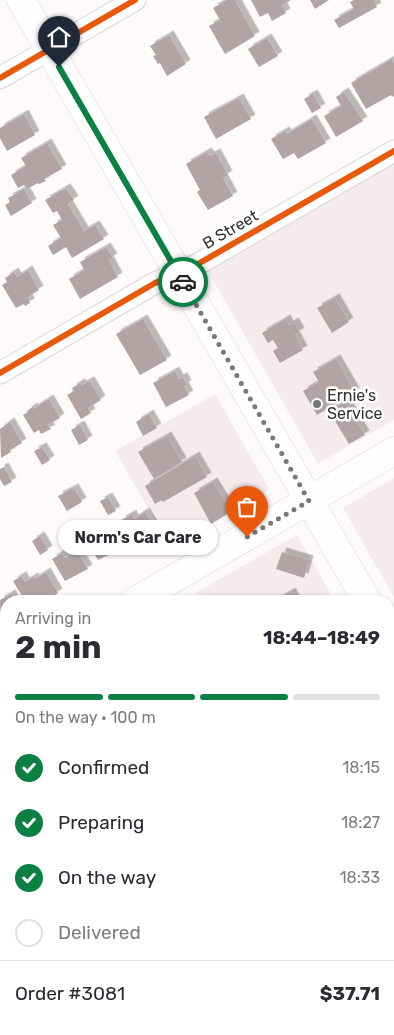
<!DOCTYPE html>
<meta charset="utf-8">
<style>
:root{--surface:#fff;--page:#f7f7f7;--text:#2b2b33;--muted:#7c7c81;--line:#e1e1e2;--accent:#0b8043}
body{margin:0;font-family:Rubik,sans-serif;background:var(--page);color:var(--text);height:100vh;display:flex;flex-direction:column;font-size:19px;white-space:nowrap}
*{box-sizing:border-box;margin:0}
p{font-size:16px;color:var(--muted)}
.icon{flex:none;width:28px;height:28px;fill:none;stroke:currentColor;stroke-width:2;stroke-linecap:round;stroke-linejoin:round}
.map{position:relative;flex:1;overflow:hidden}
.details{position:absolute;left:0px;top:595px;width:395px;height:440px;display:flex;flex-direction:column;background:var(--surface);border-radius:20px 20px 0 0;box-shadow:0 1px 4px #0004}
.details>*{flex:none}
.pin{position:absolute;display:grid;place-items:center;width:42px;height:42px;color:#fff;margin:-51px -21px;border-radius:50% 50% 50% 0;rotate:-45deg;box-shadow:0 0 5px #0007}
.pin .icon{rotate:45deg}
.courier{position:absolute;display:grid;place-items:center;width:50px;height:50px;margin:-25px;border:4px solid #0b8043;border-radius:50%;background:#fff;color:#222;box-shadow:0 1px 6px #0007}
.bubble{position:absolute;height:35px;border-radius:18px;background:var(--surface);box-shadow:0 1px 4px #0004;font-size:16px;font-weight:700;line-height:35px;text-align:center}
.overview em{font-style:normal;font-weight:700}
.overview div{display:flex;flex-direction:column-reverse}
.overview{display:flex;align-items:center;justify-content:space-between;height:85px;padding:0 15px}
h1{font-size:32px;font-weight:700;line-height:38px}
.bar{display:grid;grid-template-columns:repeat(4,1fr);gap:8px 5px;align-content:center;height:60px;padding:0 15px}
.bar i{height:6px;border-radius:4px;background:var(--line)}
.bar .on{background:var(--accent)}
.bar p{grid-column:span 4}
.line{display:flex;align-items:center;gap:12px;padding:0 15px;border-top:1px solid var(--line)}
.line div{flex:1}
ol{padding:0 15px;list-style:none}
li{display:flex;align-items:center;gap:15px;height:55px}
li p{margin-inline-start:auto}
li .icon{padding:5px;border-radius:50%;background:var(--accent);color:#fff;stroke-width:4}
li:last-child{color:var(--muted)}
li i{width:28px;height:28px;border:2px solid var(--line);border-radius:50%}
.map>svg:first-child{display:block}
.built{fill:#f6ebec}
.building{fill:#b2a3a5;filter:url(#shadow)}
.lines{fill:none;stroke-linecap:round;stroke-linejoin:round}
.street-casing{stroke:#d9d6d7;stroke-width:23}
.secondary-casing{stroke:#d9d6d7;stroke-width:29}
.street{stroke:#fffefe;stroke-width:21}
.secondary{stroke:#fffefe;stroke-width:28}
.cycleway-casing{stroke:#fff;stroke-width:9}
.cycleway{stroke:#e8590c;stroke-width:6}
.done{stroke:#7b7778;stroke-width:5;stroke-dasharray:0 9}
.route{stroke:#0b8043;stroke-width:6}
.poi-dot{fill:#7b7778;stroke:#fff;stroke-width:2}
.labels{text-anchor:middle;stroke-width:5;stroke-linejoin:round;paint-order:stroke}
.street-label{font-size:16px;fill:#343132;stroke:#fff}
.poi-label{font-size:16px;fill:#343132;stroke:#fff;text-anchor:start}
</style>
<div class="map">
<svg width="394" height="1035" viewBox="0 0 394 1035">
<defs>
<filter id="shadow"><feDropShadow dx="4.5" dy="-4.5" stdDeviation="0" flood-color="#0004"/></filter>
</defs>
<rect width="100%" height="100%" fill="#fefafa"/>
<g class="built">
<polygon points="394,151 394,420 318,464 202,261"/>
<polygon points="215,394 269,489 170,546 115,451"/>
<polygon points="394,478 394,597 343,508"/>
<polygon points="297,535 335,601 200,601 195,593"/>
</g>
<g class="building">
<polygon points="227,0 235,0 255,36 225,54 209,26 220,20 213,8"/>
<polygon points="251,0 291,0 282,5 286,13 272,21 268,13 260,17"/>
<polygon points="310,0 329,0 315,9"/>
<polygon points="354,0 373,0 377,7 339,28 334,20 354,9 350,2"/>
<polygon points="169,35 186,64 167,76 160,63 158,64 153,56 156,55 150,46"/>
<polygon points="267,38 278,56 259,67 248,49"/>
<polygon points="392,59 394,63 394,96 392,97 391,95 366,109 351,83"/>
<polygon points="344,92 363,121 336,137 324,116 341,106 336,97"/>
<polygon points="313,94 321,108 312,113 304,99"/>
<polygon points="239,98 251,119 216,139 204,117"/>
<polygon points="24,114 35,135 7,151 0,138 0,128"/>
<polygon points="312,119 326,143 298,159 294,153 283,159 271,139 285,131 287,134"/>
<polygon points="47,143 62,169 44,179 46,181 39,184 38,183 27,189 24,185 18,188 11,175 26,166 21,158"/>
<polygon points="207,152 210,156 216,153 228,175 223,178 233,196 208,210 197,192 200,190 186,164"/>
<polygon points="66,188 74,200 68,204 84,231 95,225 104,239 72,258 66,247 53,255 48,246 61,238 53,225 62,220 57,211 53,213 45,200"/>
<polygon points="24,189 32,203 11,216 5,205 10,202 8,198"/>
<polygon points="106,247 113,258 109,260 118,277 80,299 69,279 84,270 80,262"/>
<polygon points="28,270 39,290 28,297 30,303 25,306 24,304 16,308 2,285 7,282 5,278 14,272 17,277"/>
<polygon points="335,298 349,322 332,333 317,308"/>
<polygon points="143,319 167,360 140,375 116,334"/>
<polygon points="286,319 289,325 294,322 300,332 295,335 303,350 280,363 273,351 278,348 273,340 268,343 262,333"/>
<polygon points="336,359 355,392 317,415 303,391 319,382 313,372"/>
<polygon points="175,371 179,379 183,377 187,385 184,386 189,395 166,407 153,383"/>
<polygon points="90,381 101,400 88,408 91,413 81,419 67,395 74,391 72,388 80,383 82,385"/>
<polygon points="49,399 60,418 48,425 51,429 41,434 39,430 34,433 23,415 28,412 27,411 33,407 33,409"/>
<polygon points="346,402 365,435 349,444 329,411"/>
<polygon points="149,414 157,428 143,436 136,422"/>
<polygon points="10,422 22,443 10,450 11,452 1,458 0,429"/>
<polygon points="80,425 88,440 79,445 71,430"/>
<polygon points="167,436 182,462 154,479 138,452"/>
<polygon points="42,447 50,460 42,465 34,451"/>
<polygon points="195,456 207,477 163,502 162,500 155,504 145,486"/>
<polygon points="4,467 12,482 4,486 0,479 0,469"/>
<polygon points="213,482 231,512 211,524 194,493"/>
<polygon points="74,488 82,502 67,511 58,496"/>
<polygon points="108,497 116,511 108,515 100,501"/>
<polygon points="145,512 156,530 149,534 150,537 143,541 142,538 134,542 121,520 132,514 134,519"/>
<polygon points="110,529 121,549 98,560 85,538 96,532 98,536"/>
<polygon points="40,536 48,550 40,555 32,541"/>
<polygon points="77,551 88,569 65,581 52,559 62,553 65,558"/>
<polygon points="282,552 309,560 304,578 276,569"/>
<polygon points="46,572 58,593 45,601 44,599 36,601 34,599 25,601 13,581 22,576 25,582 34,577 35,579"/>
<polygon points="291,592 296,601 275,601"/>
<polygon points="11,594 15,601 6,601 6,622 1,625 0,600"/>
<polygon points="0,733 6,743 6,752 0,757"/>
<polygon points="0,784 6,794 6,806 4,807 0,801"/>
<polygon points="394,806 394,836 392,837 389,832 389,809"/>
<polygon points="0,898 6,910 6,922 3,924 4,926 0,929"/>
<polygon points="394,967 394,1004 389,995 389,970"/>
<polygon points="96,1029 121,1029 122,1030 113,1035 100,1035"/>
<polygon points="318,1029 344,1029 333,1035 322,1035"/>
</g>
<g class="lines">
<g class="street-casing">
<g id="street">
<polyline points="0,78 135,0"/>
<polyline points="0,373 155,283 198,264 394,151"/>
<polyline points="389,755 394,752"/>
<polyline points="0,979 6,975"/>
<polyline points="0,1008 6,1019"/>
</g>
</g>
<g class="secondary-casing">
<g id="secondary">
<polyline points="21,0 367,601"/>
<polyline points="135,601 394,451"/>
<polyline points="389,639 394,648"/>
<polyline points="0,679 6,676"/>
</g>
</g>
<use href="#street" class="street"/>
<use href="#secondary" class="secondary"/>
<g class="cycleway-casing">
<g id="cycleway">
<polyline points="0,78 135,0"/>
<polyline points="0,373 155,283 198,264 394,151"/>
</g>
</g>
<use href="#cycleway" class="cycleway"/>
</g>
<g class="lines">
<polyline class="done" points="183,282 309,501 247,537"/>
<polyline class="route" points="59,67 183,282"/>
</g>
<circle class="poi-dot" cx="317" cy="404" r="5"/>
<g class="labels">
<g class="street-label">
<text transform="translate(230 229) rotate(-30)" y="6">B Street</text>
</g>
<g class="poi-label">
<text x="327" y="401">Ernie's<tspan x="327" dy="18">Service</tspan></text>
</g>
</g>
</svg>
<div class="pin" style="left:247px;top:537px;background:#ea580c"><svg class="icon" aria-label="bag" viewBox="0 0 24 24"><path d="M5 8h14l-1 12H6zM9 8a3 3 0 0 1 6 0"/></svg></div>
<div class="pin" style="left:59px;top:67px;background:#1f2937"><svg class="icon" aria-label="home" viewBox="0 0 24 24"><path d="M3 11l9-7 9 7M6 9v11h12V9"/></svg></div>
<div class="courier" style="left:183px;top:282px"><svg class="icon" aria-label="car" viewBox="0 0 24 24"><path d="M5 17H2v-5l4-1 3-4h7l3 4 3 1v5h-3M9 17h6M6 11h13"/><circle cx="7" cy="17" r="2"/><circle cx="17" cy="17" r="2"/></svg></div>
<div class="bubble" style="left:58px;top:520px;width:160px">Norm's Car Care</div>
<section class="details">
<div class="overview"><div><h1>2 min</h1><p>Arriving in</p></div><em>18:44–18:49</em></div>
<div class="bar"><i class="on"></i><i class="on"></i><i class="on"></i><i></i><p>On the way · 100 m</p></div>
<ol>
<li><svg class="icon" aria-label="check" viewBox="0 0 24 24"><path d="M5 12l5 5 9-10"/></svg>Confirmed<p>18:15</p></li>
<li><svg class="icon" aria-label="check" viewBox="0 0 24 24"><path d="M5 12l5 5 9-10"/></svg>Preparing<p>18:27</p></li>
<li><svg class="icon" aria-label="check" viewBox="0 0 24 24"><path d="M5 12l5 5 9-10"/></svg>On the way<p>18:33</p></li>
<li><i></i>Delivered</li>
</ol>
<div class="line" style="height:65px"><div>Order #3081</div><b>$37.71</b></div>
</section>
</div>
